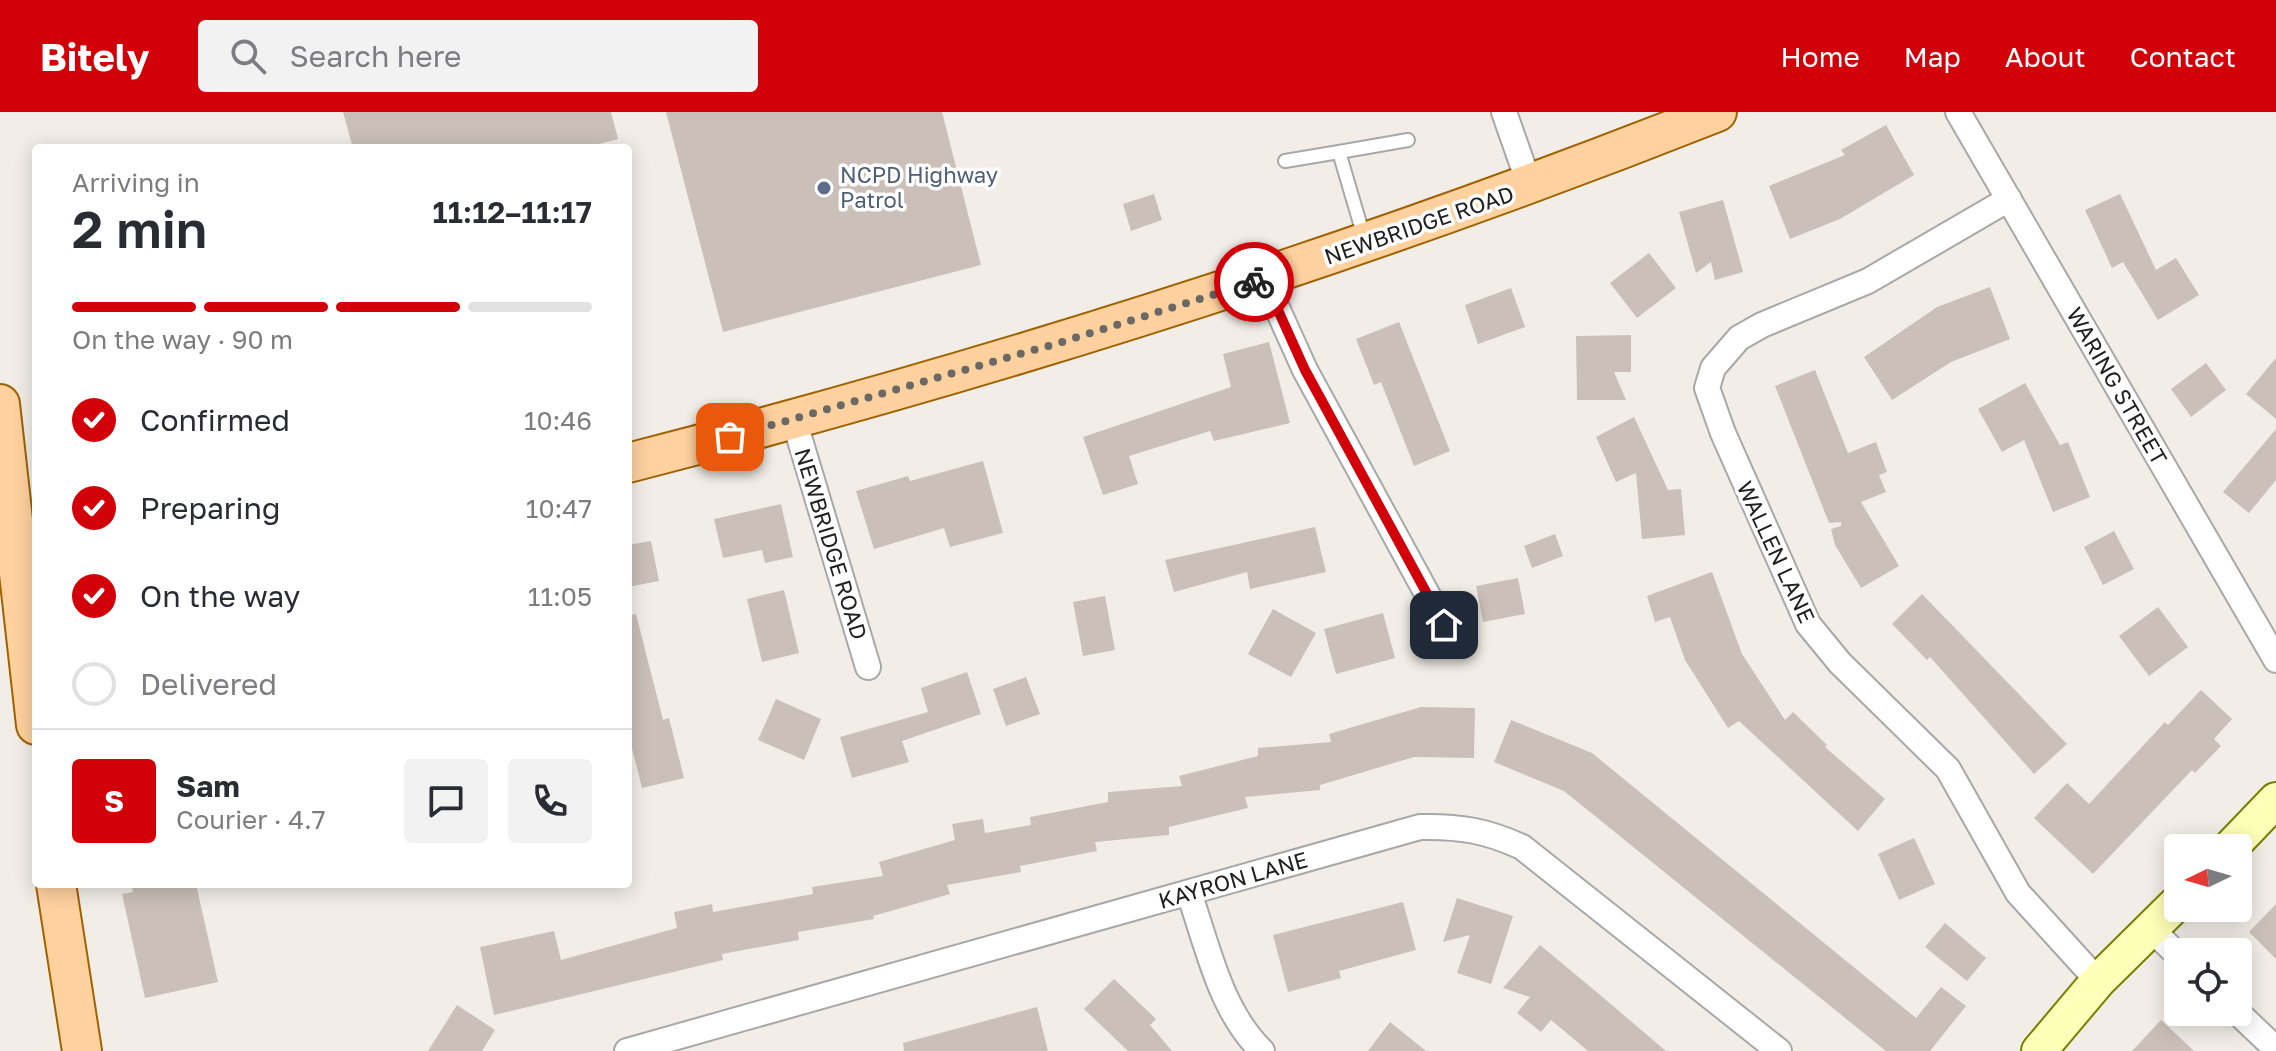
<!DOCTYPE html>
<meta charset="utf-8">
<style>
:root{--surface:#fff;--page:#f2f2f3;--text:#2b2b33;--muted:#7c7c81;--line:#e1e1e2;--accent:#d20009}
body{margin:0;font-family:"Golos Text",sans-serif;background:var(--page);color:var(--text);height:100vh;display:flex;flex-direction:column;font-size:30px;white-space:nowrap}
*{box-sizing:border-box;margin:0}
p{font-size:26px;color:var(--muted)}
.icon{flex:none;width:44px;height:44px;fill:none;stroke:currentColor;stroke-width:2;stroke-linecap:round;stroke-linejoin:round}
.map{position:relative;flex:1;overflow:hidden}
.panel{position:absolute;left:32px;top:32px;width:600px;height:744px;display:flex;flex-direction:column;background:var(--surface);border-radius:8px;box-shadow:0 4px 20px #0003}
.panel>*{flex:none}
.needle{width:52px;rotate:265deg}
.buttons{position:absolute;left:2164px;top:722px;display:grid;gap:16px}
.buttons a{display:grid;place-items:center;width:88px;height:88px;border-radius:8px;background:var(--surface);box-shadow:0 4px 20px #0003;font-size:40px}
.pin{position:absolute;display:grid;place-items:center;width:68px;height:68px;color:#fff;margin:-34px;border-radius:16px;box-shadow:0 4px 12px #0006}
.courier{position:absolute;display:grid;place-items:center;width:80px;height:80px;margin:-40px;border:6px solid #d20009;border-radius:50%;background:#fff;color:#222;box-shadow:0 2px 10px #0007}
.overview em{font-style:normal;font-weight:600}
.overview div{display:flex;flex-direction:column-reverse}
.overview{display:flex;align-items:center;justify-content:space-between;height:136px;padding:0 40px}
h1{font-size:52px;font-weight:600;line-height:60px}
.bar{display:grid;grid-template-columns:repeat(4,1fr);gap:12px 8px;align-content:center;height:96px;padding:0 40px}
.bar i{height:10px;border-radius:6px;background:var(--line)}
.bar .active{background:var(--accent)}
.bar p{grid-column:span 4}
.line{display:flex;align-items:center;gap:20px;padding:0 40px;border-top:2px solid var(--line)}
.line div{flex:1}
.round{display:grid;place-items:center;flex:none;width:84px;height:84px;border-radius:8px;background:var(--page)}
ol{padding:0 40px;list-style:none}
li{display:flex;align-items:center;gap:24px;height:88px}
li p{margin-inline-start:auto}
li .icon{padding:8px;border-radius:50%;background:var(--accent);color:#fff;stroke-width:4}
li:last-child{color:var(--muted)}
li i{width:44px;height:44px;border:4px solid var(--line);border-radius:50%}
header{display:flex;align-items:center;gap:48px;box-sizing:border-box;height:112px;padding:0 40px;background:var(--accent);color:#fff}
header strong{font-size:38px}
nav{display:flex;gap:44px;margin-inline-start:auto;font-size:28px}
.search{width:560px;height:72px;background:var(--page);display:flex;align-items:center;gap:20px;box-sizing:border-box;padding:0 28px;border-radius:8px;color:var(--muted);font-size:30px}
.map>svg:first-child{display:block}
.building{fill:#cac0b9}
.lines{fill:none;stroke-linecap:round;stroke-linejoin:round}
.lane-casing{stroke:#a8a8a8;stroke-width:16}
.street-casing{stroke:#a8a8a8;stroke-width:28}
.secondary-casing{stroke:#788000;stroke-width:38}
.primary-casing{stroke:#9e6200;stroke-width:42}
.lane{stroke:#fff;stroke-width:12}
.street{stroke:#fff;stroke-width:24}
.secondary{stroke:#feffb8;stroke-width:34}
.primary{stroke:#ffd19f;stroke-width:38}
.done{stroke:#6a6966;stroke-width:8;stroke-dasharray:0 14.4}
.route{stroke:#d20009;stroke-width:10}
.service-dot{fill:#5c6f8a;stroke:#fff;stroke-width:3}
.labels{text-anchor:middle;stroke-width:7;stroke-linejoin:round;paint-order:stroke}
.service-label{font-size:22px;fill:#4e5e75;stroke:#fff;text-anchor:start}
.street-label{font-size:22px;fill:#212121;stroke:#fff}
</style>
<header>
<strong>Bitely</strong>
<div class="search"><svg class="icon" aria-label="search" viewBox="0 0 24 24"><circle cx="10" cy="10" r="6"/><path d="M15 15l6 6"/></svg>Search here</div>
<nav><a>Home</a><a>Map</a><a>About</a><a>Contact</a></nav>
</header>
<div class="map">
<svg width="2276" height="939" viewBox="0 0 2276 939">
<rect width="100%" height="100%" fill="#f2eee7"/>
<g class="building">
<polygon points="343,0 611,0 618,27 584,36 353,36"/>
<polygon points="666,0 942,0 981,153 723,220"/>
<polygon points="1886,13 1914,63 1840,107 1790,127 1769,74 1845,43 1841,38"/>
<polygon points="1154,82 1162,108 1131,119 1123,92"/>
<polygon points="2120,82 2156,158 2176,146 2199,183 2158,208 2123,150 2112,156 2085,98"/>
<polygon points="1723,88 1743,160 1715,168 1711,150 1696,161 1679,100"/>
<polygon points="1649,141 1676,176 1637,206 1610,171"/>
<polygon points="1990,175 2010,227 1951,250 1892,288 1864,245 1937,195"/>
<polygon points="1511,176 1525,215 1478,232 1465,193"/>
<polygon points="1399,210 1450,339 1414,354 1381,270 1374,273 1356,227"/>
<polygon points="1631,223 1631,260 1614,260 1626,288 1577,288 1576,224"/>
<polygon points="1269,230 1290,311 1214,329 1210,319 1129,344 1138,372 1103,383 1083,325 1231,275 1223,242"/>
<polygon points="2276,246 2276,307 2246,282"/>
<polygon points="2206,251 2226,278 2191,305 2171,277"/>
<polygon points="1815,258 1848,341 1876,330 1887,360 1879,363 1886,380 1861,390 1899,454 1861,476 1835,433 1831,417 1841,414 1841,410 1829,411 1775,274"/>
<polygon points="2025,271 2060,333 2068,330 2090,385 2053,400 2024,328 2002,340 1978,297"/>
<polygon points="1634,305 1668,378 1681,377 1685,423 1642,427 1636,361 1616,370 1596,325"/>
<polygon points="2276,317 2276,368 2249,401 2223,380"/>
<polygon points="983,349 1003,421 950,435 944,416 874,437 856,379 908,364 910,369"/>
<polygon points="781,392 793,445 765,451 762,438 723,446 714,407"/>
<polygon points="1315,415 1326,460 1250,477 1247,460 1174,480 1165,448"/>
<polygon points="2114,419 2134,457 2103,473 2084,435"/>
<polygon points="1555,422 1563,444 1532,456 1524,434"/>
<polygon points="651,429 659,469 628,475 628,433"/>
<polygon points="1712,460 1742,542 1785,608 1793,600 1827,633 1825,635 1885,687 1858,719 1739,609 1728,616 1685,548 1670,505 1655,510 1647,484"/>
<polygon points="1518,466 1525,502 1483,510 1476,474"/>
<polygon points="784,478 799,541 762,550 747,487"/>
<polygon points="1922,482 2067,632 2034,662 1930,545 1927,548 1892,512"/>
<polygon points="1105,484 1115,538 1083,544 1073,490"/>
<polygon points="2158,495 2188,535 2149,564 2119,524"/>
<polygon points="1273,497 1316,521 1291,565 1248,542"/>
<polygon points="1383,501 1395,546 1336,562 1324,517"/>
<polygon points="636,502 663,608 669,606 684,666 642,676 628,620 628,503"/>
<polygon points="967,560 981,602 902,629 909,650 852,666 840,625 928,600 921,576"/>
<polygon points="1026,565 1040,602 1006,614 993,577"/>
<polygon points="2201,578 2232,607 2214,627 2221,634 2195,661 2192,658 2093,762 2034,706 2067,671 2089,692 2165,610 2168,613"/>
<polygon points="776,587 821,607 804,648 758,628"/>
<polygon points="1421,595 1475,596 1474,646 1414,645 1320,673 1320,678 1245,685 1248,696 1169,715 1169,723 1095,730 1097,739 1020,754 1021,760 947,773 950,782 873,804 874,807 798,820 799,828 722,842 723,848 494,903 480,835 554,819 561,848 677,816 674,800 712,792 713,800 813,782 812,775 883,764 879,750 955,728 952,712 983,707 985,721 1031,713 1030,705 1108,690 1108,680 1182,674 1179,664 1258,644 1258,636 1331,630 1329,622"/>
<polygon points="1511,608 1592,641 1916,906 1941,875 1966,894 1930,939 1886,939 1564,679 1494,650"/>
<polygon points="1914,726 1935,772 1899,788 1878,742"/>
<polygon points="131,772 196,772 218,870 145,886 122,782 133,780"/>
<polygon points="1457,786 1513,804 1491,872 1457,861 1470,823 1443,830"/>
<polygon points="1403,790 1416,838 1339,859 1341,866 1288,880 1273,823"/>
<polygon points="2276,792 2276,847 2249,820"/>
<polygon points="1945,811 1986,846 1967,869 1925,835"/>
<polygon points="1540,833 1599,882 1666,939 1588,939 1551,908 1541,920 1517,901 1530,885 1503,876"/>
<polygon points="1114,867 1156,907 1150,913 1172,939 1128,939 1084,897"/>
<polygon points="457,893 495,918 482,939 428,939"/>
<polygon points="1037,895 1048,939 904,939 903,931"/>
<polygon points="2161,908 2194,939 2132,939"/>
<polygon points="1390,910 1426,939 1368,939"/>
</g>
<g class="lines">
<g class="lane-casing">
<g id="lane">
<polyline points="1285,49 1339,40"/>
<polyline points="1364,125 1339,40 1408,28"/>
</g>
</g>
<g class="street-casing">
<g id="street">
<polyline points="1504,0 1530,74"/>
<polyline points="1958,0 2276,548"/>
<polyline points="2009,87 1868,169 1762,213 1739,226 1713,256 1707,276 1723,321 1808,512 1840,551 1948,657 2018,781 2098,869"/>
<polyline points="1264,167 1305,258 1444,513"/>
<polyline points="794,308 868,555"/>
<path d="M1189 781C1208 835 1220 898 1262 939"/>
<polyline points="2152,818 2178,843"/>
<polyline points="2237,900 2276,937"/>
<path d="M627 939 1420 715C1460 714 1487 719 1522 735L1779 939"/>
</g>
</g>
<g class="secondary-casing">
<g id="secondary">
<polyline points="2230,736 2276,688"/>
<polyline points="2039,939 2098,869 2178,790"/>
</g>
</g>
<g class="primary-casing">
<g id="primary">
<polyline points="0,292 36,613"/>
<path d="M628 351C998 256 1361 141 1717 0"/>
<polyline points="56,772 82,939"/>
</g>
</g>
<use href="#lane" class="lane"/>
<use href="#street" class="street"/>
<use href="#secondary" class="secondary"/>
<use href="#primary" class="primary"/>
</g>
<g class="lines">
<polyline class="done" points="730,325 1062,230 1254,170"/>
<polyline class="route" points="1254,170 1264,167 1305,258 1444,513"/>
</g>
<circle class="service-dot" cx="824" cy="76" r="8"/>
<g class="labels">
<g class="service-label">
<text x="840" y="71">NCPD Highway<tspan x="840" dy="25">Patrol</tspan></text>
</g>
<g class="street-label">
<text transform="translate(1419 113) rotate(-19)" y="8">NEWBRIDGE ROAD</text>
<text transform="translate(2117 274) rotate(60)" y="8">WARING STREET</text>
<text transform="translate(831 432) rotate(73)" y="8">NEWBRIDGE ROAD</text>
<text transform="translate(1776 440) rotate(65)" y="8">WALLEN LANE</text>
<text transform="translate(1233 768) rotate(-16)" y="8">KAYRON LANE</text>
</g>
</g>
</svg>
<div class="buttons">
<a><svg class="needle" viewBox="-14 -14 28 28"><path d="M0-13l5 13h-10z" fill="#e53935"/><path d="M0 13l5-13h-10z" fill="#7c7c81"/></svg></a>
<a><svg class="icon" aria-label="locate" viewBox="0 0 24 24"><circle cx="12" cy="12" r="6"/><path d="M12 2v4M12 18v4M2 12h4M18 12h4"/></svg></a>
</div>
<div class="pin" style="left:730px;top:325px;background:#ea580c"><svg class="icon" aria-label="bag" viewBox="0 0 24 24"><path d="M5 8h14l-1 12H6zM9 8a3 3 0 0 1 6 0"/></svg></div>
<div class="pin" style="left:1444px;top:513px;background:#1f2937"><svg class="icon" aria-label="home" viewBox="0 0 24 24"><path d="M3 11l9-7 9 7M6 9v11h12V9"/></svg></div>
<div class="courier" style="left:1254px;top:170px"><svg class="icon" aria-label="bike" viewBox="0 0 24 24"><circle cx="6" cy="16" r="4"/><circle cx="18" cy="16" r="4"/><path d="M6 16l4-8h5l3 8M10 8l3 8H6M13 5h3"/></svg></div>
<section class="panel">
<div class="overview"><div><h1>2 min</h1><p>Arriving in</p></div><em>11:12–11:17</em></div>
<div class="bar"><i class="active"></i><i class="active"></i><i class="active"></i><i></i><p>On the way · 90 m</p></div>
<ol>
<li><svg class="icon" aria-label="check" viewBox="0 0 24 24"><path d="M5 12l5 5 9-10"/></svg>Confirmed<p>10:46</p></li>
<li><svg class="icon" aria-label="check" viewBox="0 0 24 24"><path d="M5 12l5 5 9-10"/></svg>Preparing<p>10:47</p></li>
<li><svg class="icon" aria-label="check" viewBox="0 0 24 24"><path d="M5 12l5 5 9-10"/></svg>On the way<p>11:05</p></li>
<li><i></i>Delivered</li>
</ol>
<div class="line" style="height:144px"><b class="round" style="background:var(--accent);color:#fff">S</b><div><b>Sam</b><p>Courier · 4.7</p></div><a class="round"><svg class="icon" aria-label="chat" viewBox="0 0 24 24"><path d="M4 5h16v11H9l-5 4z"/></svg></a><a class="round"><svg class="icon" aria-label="phone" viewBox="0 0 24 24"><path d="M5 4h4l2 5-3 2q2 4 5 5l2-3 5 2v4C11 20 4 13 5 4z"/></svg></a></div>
</section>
</div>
